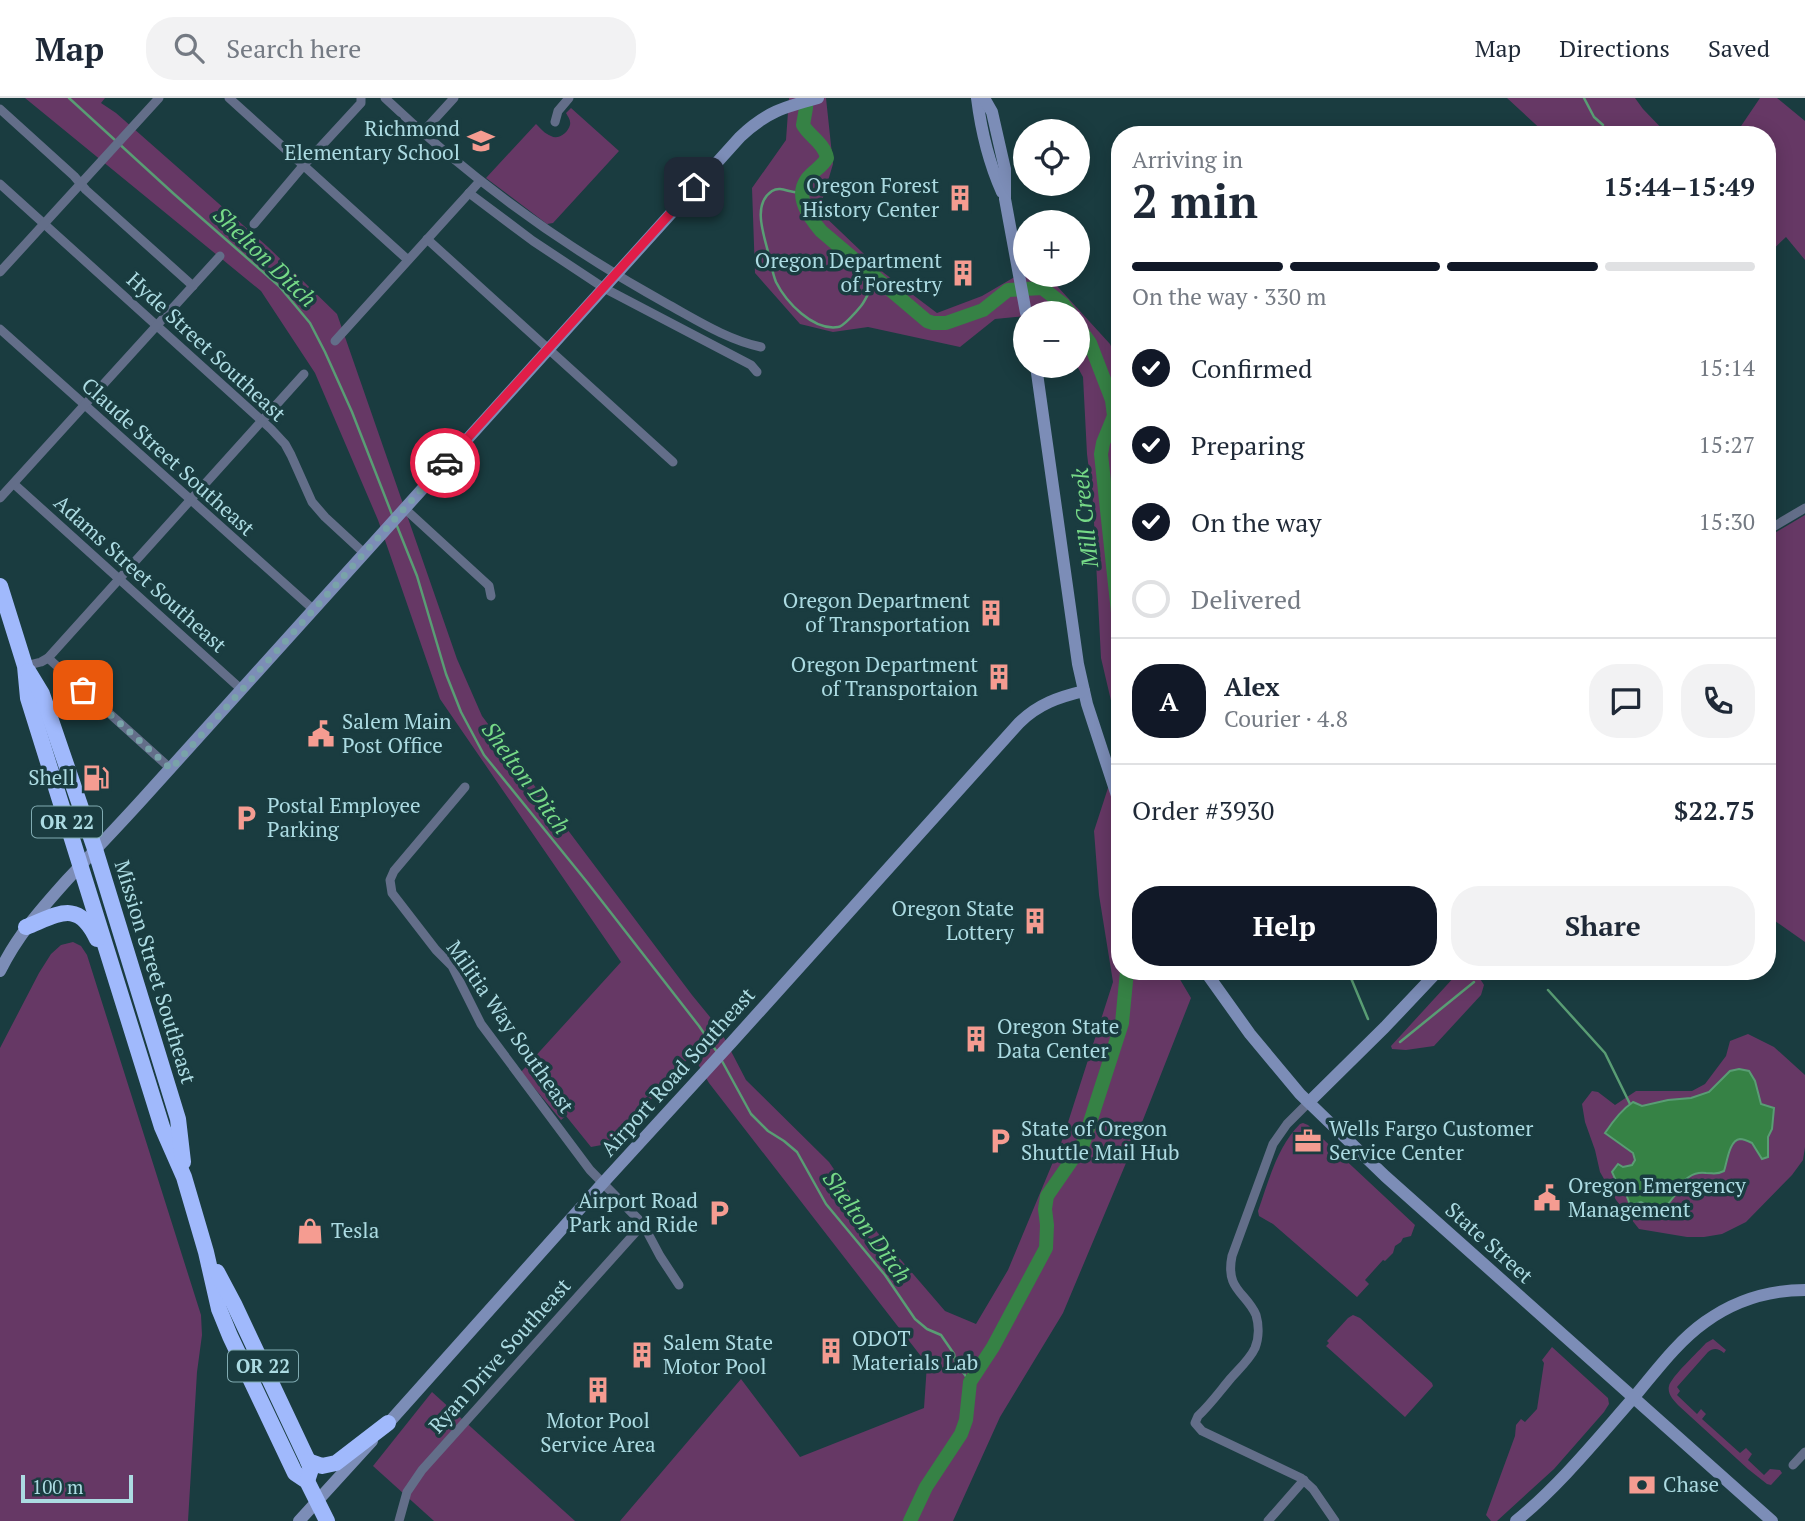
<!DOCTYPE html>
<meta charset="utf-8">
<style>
:root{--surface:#fff;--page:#f2f2f3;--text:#1f2937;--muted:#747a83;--line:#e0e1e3;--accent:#111827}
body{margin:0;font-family:"PT Serif",serif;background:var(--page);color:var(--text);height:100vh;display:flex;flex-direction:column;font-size:26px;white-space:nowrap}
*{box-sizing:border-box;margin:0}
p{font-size:23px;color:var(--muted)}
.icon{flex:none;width:38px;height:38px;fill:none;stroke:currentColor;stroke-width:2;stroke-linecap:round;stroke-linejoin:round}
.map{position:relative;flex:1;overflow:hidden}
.drawer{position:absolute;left:1111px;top:28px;width:665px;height:854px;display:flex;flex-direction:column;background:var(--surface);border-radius:28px;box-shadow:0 4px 18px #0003}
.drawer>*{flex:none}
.fabs{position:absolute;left:1013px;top:21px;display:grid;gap:14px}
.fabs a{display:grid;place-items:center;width:77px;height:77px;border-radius:50%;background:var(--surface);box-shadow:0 4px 18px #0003;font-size:35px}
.scale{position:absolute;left:21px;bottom:18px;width:112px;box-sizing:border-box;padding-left:7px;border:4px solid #acdbe2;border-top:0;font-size:19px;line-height:24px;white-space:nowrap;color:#acdbe2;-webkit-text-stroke:5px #1a3c40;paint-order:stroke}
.pin{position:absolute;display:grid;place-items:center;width:60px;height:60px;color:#fff;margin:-30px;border-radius:14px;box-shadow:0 4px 10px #0006}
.courier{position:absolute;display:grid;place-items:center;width:70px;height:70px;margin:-35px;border:5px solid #e11d48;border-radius:50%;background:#fff;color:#222;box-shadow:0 2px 9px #0007}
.head em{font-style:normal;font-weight:700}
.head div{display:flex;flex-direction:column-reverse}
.head{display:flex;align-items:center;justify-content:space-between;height:119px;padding:0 21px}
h1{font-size:46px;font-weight:700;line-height:52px}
.bar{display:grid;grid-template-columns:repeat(4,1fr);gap:10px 7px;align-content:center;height:84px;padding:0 21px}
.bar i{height:9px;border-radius:5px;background:var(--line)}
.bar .selected{background:var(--accent)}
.bar p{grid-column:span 4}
.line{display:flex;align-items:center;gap:18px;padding:0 21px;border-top:2px solid var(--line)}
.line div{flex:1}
.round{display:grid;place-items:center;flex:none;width:74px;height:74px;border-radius:28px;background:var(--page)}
ol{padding:0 21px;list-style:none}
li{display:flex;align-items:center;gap:21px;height:77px}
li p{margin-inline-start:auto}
li .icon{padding:7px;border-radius:50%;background:var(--accent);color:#fff;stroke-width:4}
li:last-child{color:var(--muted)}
li i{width:38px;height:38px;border:4px solid var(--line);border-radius:50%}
.button{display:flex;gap:14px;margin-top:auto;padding:14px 21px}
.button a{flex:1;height:80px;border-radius:28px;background:var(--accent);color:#fff;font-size:28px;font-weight:700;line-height:80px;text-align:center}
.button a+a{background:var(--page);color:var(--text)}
header{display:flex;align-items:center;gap:42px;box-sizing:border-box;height:98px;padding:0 35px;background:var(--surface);border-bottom:2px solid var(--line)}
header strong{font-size:33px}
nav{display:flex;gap:38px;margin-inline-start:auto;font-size:24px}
.search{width:490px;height:63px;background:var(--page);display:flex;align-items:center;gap:18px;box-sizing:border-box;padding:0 24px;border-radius:28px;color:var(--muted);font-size:26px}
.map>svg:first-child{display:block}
.green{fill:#663865}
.water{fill:#368245;stroke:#599d74;stroke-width:2}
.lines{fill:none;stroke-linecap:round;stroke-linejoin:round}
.stream{stroke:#599d74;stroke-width:2.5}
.river{stroke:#368245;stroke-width:14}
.street{stroke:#636e89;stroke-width:9}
.secondary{stroke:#7c8db7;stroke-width:12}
.highway{stroke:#a0b9fc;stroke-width:16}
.done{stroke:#79a3a9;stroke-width:7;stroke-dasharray:0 12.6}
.route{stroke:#e11d48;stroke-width:9}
.labels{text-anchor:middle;stroke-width:7;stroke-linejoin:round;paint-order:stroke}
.shield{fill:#1a3c40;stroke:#80abb1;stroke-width:2}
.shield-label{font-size:19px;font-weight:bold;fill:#acdbe2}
.poi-label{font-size:21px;fill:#acdbe2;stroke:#1a3c40;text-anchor:start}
.street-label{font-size:21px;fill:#acdbe2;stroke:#1a3c40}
.water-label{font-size:23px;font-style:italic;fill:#76d987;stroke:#1a3c40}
</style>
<header>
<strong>Map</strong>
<div class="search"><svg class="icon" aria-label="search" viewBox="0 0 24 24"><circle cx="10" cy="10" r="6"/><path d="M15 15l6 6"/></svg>Search here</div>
<nav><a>Map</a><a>Directions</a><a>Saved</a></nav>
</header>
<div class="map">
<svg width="1805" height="1423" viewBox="0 0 1805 1423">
<rect width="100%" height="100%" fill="#1a3c40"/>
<g class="green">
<polygon points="25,0 105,0 101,5 116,15 268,149 337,216 457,561 482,618 692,897 719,930 746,982 829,1064 877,1134 945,1213 976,1226 1008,1172 1063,1040 1113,884 1099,797 1094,733 1120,653 1120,873 1175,873 1191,900 1126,1065 1063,1215 1000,1319 953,1423 620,1423 741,1281 800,1359 924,1310 927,1266 709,985 692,956 612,1045 591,1049 566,1018 561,1022 521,974 621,864 440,601 378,422 315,275 261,193"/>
<polygon points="789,0 826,0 833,66 819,113 884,175 937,215 982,198 1025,173 1026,177 1047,177 1110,246 1120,271 1120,336 1112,343 1116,399 1120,428 1120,641 1101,560 1093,405 1087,356 1083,279 1077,268 1078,215 1026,215 1025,218 995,221 960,249 868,229 833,234 800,226 755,175 752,90 786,42"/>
<polygon points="1507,0 1635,0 1643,11 1668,37 1547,37"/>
<polygon points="1760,0 1777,0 1805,23 1805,162 1786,139 1768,156 1768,37 1735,37"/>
<path d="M571 10 619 53 553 125 547 126 486 80 536 26C540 30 545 36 551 38 558 42 568 35 570 27 571 22 568 19 566 15Z"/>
<polygon points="1805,417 1805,844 1768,818 1768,439"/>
<polygon points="73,844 81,848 87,857 201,1217 202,1237 197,1274 188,1423 0,1423 0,950 39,875 51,856 61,847"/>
<path d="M1464 873C1475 873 1479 879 1484 887L1481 897 1434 948 1406 952 1392 951 1391 948 1456 877Z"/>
<polygon points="1748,936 1774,949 1805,977 1805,1049 1803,1062 1792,1077 1746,1124 1722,1136 1704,1139 1687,1139 1639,1131 1616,1102 1600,1074 1595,1052 1585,1024 1582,1006 1592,993 1598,994 1615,1007 1636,993 1692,993 1705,986 1726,958 1730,943"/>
<path d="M1303 1025 1308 1027 1415 1127 1411 1138 1403 1140 1401 1144 1395 1148 1393 1155 1385 1163 1383 1162 1365 1182 1369 1186 1357 1199 1273 1126 1259 1118 1258 1113C1269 1082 1277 1049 1300 1026Z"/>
<polygon points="1353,1217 1360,1220 1432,1285 1433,1288 1405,1319 1326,1248 1329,1245 1327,1243 1348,1220"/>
<path d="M1713 1241 1726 1252 1724 1255C1718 1250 1713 1250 1708 1254L1677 1289 1680 1293 1677 1297 1697 1316 1701 1311 1706 1316 1702 1321 1740 1355 1746 1350 1752 1356 1748 1362 1764 1377 1770 1371 1780 1372 1782 1375 1771 1387 1767 1386 1748 1371 1679 1308C1674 1303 1667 1296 1669 1288 1671 1279 1699 1253 1706 1245Z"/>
<polygon points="1552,1249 1608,1300 1609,1306 1604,1314 1554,1371 1497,1423 1491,1423 1486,1417 1515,1338 1516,1327 1521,1321 1525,1324 1537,1311 1544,1265 1542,1262"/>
<polygon points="432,1294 575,1423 434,1423 373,1368"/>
</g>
<path class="water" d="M1739 971 1749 973 1755 983 1761 1006 1774 1010 1772 1031 1768 1039V1059L1762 1061 1752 1045C1748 1043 1744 1041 1740 1041 1729 1042 1727 1065 1724 1073 1716 1077 1714 1075 1706 1075 1693 1073 1683 1082 1676 1092V1096L1664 1111 1652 1109 1641 1104 1630 1107 1625 1093 1617 1085 1612 1074 1618 1066 1623 1069 1632 1067 1635 1062 1633 1055 1605 1035C1613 1023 1621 1012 1633 1004L1642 1008 1668 1002 1691 1000 1709 994 1730 973Z"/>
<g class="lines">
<g class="stream">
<polyline points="69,0 174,96 279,188 310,225 325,254 352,314 393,419"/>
<polyline points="1584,0 1594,19 1603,27"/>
<path d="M803 94C791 97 782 87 772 93 751 107 765 139 769 158 771 166 773 177 776 184 786 204 813 233 838 229 843 229 857 213 861 208 868 199 869 189 879 183"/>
<polyline points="1105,385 1120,395"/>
<polyline points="397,428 417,478 446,576 461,614 484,657 587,784 699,928 717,954"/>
<polyline points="1348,873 1368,921"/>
<polyline points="1522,873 1533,880"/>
<polyline points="1548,892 1605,955 1630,1006"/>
<polyline points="1400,944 1474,884"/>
<polyline points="722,963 751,1016 768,1033 784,1043 797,1054 826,1106 885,1177 915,1221 927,1231 941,1237 954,1256 955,1263 970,1284"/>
</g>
<g class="river">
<path d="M806 0V10L803 27C810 39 824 45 827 60 822 69 813 73 807 81 794 99 810 120 821 133L927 223 933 225H946L983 212 1008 192 1042 190 1063 206 1070 215"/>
<polyline points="1078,228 1090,245 1112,302 1114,318 1103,345 1101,356 1120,533"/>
<polyline points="910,1423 926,1389 961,1336 966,1322 970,1284 993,1249 1046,1150 1047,1127 1045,1111 1047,1098 1083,1046 1122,925 1127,873"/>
</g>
<g class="street">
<polyline points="229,0 408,162"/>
<path d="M385 0C471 82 566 150 669 207 698 223 728 242 761 249"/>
<polyline points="0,11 74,78 86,92 193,188"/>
<polyline points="555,24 558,13 569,0"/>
<polyline points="422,35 454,0"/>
<polyline points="0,86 271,331 285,346 291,357 312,404 325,419 364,455"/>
<polyline points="469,95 533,143 604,190 751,267 757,274"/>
<polyline points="254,126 303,68 361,5 361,0"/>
<polyline points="427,141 673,364"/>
<polyline points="0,174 159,0"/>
<polyline points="0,231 314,512"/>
<polyline points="335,243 480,83"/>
<polyline points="14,386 242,592"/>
<polyline points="0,400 220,158"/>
<polyline points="404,410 487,486 489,488 491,498"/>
<polyline points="1768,432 1805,410"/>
<polyline points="48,560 171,671"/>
<polyline points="25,568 41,564 48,560 304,276"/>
<polyline points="465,689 394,773 390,782 392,795 436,852 452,868 481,926 590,1072 643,1126 660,1158 679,1187"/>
<path d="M1309 1004 1287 1026 1273 1046 1232 1158C1225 1192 1246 1194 1256 1217 1259 1227 1259 1240 1255 1250 1250 1261 1239 1271 1231 1280 1220 1293 1210 1307 1198 1318L1195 1325 1202 1333 1301 1380 1313 1391 1335 1423"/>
<polyline points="1793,1367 1805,1354"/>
<polyline points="399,1423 407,1394 422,1372 643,1126"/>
<polyline points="1268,1423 1304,1382"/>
</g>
<g class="secondary">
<path d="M977 0C981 32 989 65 1002 94"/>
<polyline points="984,0 992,14 1002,58 1005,71 1005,101 1026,215"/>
<polyline points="1036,268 1078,566 1087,606 1120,707"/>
<path d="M0 873C17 838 41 811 67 782 94 753 122 724 148 695L740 39C766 14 784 9 818 0"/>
<polyline points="1205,873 1250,936 1300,996 1385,1078 1772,1423"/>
<polyline points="1309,1004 1385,929 1438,873"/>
<path d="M384 1330 602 1086 732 944 1019 625C1038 606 1059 599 1084 593"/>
<polyline points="299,1423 372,1343"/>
<path d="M1516 1423C1560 1387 1597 1341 1635 1298 1656 1273 1677 1244 1705 1224 1734 1203 1769 1192 1805 1192"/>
</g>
<g class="highway">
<polyline points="0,488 25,568 28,600 162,1029 184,1079 206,1154 219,1211 230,1238 295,1375 307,1383 327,1423"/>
<polyline points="28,573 42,596 95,751 178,1021 183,1064"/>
<path d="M26 829C59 816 78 801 97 841"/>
<polyline points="217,1174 234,1206 308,1363 311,1371 307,1383"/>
<polyline points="308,1363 322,1368 336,1365 388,1325"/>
</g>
</g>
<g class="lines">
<polyline class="done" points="83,592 171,671 445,365"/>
<polyline class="route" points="445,365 694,89"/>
</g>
<defs>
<g id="school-bare" transform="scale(2.1)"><path d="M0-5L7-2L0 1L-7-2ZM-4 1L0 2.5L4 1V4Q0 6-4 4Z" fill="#f59c91" stroke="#1a3c40" stroke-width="2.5" paint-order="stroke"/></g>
<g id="building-bare" transform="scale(2.1)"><path d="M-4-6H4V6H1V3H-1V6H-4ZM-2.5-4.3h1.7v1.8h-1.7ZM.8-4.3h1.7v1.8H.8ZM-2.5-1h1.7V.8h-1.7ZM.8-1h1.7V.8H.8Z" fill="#f59c91" stroke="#1a3c40" stroke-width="2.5" paint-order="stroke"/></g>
<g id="civic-bare" transform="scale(2.1)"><path d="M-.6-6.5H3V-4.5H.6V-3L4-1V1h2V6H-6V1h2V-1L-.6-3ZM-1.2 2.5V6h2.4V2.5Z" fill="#f59c91" stroke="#1a3c40" stroke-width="2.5" paint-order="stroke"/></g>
<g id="fuel-bare" transform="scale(2.1)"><path d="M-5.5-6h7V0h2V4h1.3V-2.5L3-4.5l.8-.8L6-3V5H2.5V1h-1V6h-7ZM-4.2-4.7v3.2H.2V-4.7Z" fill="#f59c91" stroke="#1a3c40" stroke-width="2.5" paint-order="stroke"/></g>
<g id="parking-bare" transform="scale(2.1)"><path d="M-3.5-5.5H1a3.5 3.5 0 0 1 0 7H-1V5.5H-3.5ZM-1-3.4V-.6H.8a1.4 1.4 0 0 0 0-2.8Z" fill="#f59c91" stroke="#1a3c40" stroke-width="2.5" paint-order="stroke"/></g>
<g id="office-bare" transform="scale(2.1)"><path d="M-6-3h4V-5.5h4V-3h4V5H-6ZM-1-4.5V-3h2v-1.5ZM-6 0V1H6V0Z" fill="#f59c91" stroke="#1a3c40" stroke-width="2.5" paint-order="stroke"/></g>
<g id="shop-bare" transform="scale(2.1)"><path d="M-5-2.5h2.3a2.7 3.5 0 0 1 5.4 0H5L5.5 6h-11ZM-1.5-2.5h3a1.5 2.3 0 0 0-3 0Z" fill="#f59c91" stroke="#1a3c40" stroke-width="2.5" paint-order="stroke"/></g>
<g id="bank-bare" transform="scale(2.1)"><path d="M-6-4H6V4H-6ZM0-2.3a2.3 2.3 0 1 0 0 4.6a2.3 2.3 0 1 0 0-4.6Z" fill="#f59c91" stroke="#1a3c40" stroke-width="2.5" paint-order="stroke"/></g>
</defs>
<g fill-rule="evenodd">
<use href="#school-bare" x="481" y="43"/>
<use href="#building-bare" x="960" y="100"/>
<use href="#building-bare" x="963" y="175"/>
<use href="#building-bare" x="991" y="515"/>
<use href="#building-bare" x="999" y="579"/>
<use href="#civic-bare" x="321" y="636"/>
<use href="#fuel-bare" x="96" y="680"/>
<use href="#parking-bare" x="246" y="720"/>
<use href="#building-bare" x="1035" y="823"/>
<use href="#building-bare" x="976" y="941"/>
<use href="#parking-bare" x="1000" y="1043"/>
<use href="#office-bare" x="1308" y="1043"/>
<use href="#civic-bare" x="1547" y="1100"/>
<use href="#parking-bare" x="719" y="1115"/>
<use href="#shop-bare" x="310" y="1133"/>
<use href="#building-bare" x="831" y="1253"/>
<use href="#building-bare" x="642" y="1257"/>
<use href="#building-bare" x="598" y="1292"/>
<use href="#bank-bare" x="1642" y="1387"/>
</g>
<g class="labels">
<g class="shield">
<rect x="32" y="708.5" width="70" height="31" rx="5"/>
<rect x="228" y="1252.5" width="70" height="31" rx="5"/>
</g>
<g class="shield-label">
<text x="67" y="731">OR 22</text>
<text x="263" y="1275">OR 22</text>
</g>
<g class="poi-label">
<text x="460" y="38" text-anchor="end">Richmond<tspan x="460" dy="24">Elementary School</tspan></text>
<text x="939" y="95" text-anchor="end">Oregon Forest<tspan x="939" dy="24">History Center</tspan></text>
<text x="942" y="170" text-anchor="end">Oregon Department<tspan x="942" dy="24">of Forestry</tspan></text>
<text x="970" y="510" text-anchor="end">Oregon Department<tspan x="970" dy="24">of Transportation</tspan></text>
<text x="978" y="574" text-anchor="end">Oregon Department<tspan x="978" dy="24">of Transportaion</tspan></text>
<text x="342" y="631">Salem Main<tspan x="342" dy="24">Post Office</tspan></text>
<text x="75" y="687" text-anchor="end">Shell</text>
<text x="267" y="715">Postal Employee<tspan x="267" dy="24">Parking</tspan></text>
<text x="1014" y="818" text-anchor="end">Oregon State<tspan x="1014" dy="24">Lottery</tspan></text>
<text x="997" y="936">Oregon State<tspan x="997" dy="24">Data Center</tspan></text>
<text x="1021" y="1038">State of Oregon<tspan x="1021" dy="24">Shuttle Mail Hub</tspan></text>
<text x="1329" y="1038">Wells Fargo Customer<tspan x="1329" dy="24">Service Center</tspan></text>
<text x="1568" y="1095">Oregon Emergency<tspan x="1568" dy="24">Management</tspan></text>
<text x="698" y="1110" text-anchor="end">Airport Road<tspan x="698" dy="24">Park and Ride</tspan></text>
<text x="331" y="1140">Tesla</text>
<text x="852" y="1248">ODOT<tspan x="852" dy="24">Materials Lab</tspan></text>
<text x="663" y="1252">Salem State<tspan x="663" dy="24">Motor Pool</tspan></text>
<text x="598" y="1330" text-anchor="middle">Motor Pool<tspan x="598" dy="24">Service Area</tspan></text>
<text x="1663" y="1394">Chase</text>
</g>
<g class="street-label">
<text transform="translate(206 249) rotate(43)" y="7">Hyde Street Southeast</text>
<text transform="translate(168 359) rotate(42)" y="7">Claude Street Southeast</text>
<text transform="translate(140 476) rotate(42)" y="7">Adams Street Southeast</text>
<text transform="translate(155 874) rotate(73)" y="7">Mission Street Southeast</text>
<text transform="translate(510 929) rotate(55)" y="7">Militia Way Southeast</text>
<text transform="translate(678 974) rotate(-48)" y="7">Airport Road Southeast</text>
<text transform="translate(1489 1145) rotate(42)" y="7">State Street</text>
<text transform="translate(500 1258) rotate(-48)" y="7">Ryan Drive Southeast</text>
</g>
<g class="water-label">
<text transform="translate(265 159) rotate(44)" y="8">Shelton Ditch</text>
<text transform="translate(1085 420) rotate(-96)" y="8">Mill Creek</text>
<text transform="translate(526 680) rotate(54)" y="8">Shelton Ditch</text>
<text transform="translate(867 1129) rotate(54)" y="8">Shelton Ditch</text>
</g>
</g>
</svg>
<div class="fabs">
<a><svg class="icon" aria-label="locate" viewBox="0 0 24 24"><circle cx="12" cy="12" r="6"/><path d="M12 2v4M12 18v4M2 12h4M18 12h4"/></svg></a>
<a>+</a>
<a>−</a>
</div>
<div class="scale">100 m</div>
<div class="pin" style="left:83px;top:592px;background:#ea580c"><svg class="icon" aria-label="bag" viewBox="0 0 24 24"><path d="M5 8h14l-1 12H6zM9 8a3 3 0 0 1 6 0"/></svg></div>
<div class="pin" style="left:694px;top:89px;background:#1f2937"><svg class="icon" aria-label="home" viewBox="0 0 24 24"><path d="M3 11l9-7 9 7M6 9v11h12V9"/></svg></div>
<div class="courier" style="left:445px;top:365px"><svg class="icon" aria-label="car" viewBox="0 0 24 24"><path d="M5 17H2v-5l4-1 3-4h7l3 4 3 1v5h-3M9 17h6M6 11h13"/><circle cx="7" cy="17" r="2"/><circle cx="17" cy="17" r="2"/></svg></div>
<section class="drawer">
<div class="head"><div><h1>2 min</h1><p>Arriving in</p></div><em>15:44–15:49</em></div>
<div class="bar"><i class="selected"></i><i class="selected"></i><i class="selected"></i><i></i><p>On the way · 330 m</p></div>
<ol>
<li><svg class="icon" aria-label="check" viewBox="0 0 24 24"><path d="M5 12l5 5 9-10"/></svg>Confirmed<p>15:14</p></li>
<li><svg class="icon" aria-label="check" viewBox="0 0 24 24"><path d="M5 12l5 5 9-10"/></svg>Preparing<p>15:27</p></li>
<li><svg class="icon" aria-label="check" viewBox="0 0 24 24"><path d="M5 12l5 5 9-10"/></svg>On the way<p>15:30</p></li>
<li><i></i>Delivered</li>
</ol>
<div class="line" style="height:126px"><b class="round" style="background:var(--accent);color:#fff">A</b><div><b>Alex</b><p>Courier · 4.8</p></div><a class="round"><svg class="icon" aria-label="chat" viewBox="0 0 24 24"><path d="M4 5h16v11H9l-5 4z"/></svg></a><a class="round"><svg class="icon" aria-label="phone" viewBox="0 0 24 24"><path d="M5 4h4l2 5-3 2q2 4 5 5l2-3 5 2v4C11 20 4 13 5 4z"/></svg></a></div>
<div class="line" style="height:91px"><div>Order #3930</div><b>$22.75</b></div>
<div class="button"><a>Help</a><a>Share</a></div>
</section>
</div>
